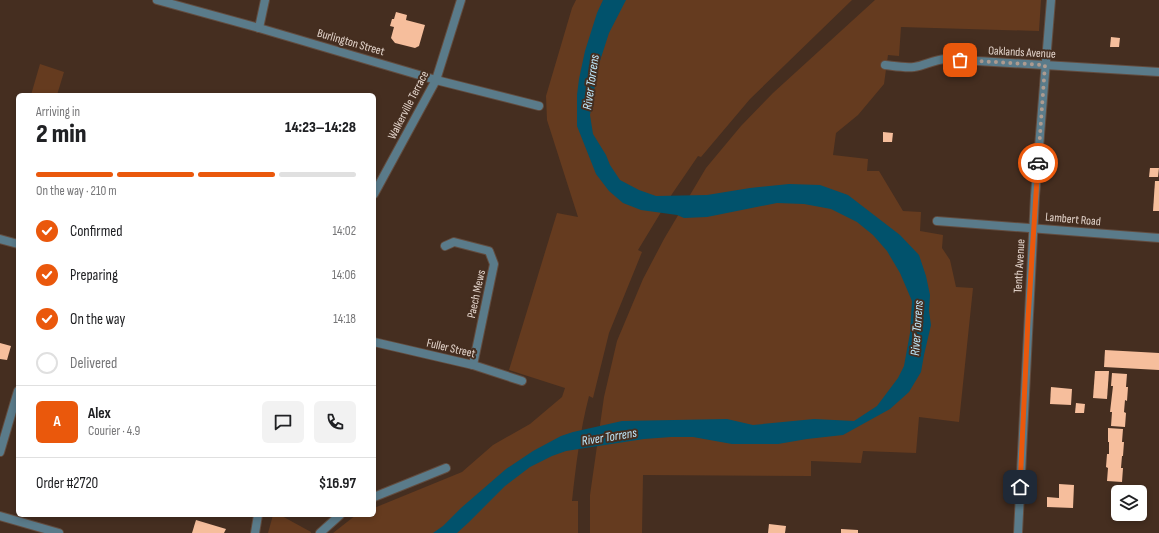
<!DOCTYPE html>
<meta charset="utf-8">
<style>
:root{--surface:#fff;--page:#f2f2f2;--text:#202124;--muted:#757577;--line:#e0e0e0;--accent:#ea580c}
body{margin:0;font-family:"Sofia Sans Condensed",sans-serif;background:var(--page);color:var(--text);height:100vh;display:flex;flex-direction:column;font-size:15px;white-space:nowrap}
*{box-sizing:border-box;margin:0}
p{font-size:13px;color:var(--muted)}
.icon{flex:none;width:22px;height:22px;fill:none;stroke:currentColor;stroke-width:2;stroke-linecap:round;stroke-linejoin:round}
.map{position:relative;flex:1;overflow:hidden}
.details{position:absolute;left:16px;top:93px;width:360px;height:424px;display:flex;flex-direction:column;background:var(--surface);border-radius:6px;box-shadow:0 2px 6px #0003}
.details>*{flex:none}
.controls{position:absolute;left:1111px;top:485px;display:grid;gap:8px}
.controls a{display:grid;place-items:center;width:36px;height:36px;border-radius:6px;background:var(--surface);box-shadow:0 2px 6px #0003;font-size:20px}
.pin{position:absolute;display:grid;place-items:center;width:34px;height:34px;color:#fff;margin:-17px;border-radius:8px;box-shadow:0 2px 6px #0006}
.courier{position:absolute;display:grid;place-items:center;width:40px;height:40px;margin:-20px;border:3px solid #ea580c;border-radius:50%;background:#fff;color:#222;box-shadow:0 1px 5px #0007}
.headline em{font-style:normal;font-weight:800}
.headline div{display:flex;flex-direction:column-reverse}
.headline{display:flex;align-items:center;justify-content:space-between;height:68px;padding:0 20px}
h1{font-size:26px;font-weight:800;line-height:30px}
.bar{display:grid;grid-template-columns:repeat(4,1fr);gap:6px 4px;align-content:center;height:48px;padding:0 20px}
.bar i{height:5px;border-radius:3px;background:var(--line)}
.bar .selected{background:var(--accent)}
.bar p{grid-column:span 4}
.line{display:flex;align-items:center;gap:10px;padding:0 20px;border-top:1px solid var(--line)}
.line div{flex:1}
.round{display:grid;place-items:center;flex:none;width:42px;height:42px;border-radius:6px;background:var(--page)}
ol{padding:0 20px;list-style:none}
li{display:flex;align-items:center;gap:12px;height:44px}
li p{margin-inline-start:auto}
li .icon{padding:4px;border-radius:50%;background:var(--accent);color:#fff;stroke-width:4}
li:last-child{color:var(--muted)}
li i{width:22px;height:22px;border:2px solid var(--line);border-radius:50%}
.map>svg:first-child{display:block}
.green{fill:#653b1f}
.water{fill:#01526c}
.building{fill:#f6be9c}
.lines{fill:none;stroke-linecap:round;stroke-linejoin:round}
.minor-casing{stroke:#624c3f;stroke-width:10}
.tertiary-casing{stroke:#624c3f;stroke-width:10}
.minor{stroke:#5a7b8a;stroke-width:8}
.tertiary{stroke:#5a7b8a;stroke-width:8}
.done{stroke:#ad9b90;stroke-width:4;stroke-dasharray:0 7.2}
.route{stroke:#ea580c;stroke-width:5}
.labels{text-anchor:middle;stroke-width:4;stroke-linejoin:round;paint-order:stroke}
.street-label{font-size:12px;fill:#e5d6cd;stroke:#452e20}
.water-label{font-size:13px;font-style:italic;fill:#c0ebff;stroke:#452e20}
</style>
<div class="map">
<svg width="1159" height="533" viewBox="0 0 1159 533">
<rect width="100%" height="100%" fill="#452e20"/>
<g class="green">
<path d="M576 0H852L750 99 701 157 698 156 672 194 638 250 642 252 609 333 593 398 589 396C580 431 576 465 572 501H578V533H333L356 515H374V508L462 472 493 445 530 424 562 397 565 388 509 370 557 213 578 217 547 120 546 96 572 8Z"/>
<polygon points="875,0 1041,0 1039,31 901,27 899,56 888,55 884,84 858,115 836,133 833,155 868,159 867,171 879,171 903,211 921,212 920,231 943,235 942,248 950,260 956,287 973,288 959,422 919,417 916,453 863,451 861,463 811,461 811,476 643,475 642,533 590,533 590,495 604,397 617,341 643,279 664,239 706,168 741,126 773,93"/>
<polygon points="40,64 64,72 57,95 31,95"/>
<polygon points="273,515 280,515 311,532 311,533 268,533"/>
</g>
<polygon class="water" points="603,0 626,0 609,33 598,67 590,115 593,134 606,155 610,165 620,180 639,190 656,196 707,195 750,188 789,184 820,185 848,195 900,235 919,255 926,276 930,295 929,311 931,325 924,355 921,372 909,392 890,409 843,435 807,439 778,444 732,444 693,437 671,437 644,439 566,451 552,456 530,467 505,486 468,523 457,533 433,533 443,526 461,508 506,469 533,451 561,436 573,432 622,421 727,419 753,425 814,419 854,421 877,406 898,378 904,366 910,333 912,301 900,273 887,251 873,235 857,222 831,209 804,204 777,203 707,217 684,218 677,215 641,210 623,203 609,191 596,174 577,126 577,95 579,79 585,51 597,13"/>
<g class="building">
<polygon points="396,12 407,15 406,20 425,25 419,46 415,48 395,43 391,38 394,27 390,26 392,19 394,19"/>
<polygon points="1111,37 1120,38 1119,47 1110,47"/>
<polygon points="883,132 893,133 892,142 883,142"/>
<polygon points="1150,168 1159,168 1158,177 1149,177"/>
<polygon points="1155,181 1159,181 1159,211 1153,211"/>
<polygon points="0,343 11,346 7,360 0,359"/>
<polygon points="1105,350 1159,353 1159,370 1104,367"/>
<polygon points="1095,371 1109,371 1107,399 1093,398"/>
<polygon points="1112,373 1127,374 1126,387 1128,387 1127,401 1125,400 1124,412 1126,413 1125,427 1111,426 1112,412 1110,412 1113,386 1111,386"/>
<polygon points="1051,387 1072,389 1071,405 1050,404"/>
<polygon points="1076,403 1085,404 1084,413 1075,413"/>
<polygon points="1108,428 1123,429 1122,442 1124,442 1123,456 1122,456 1121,468 1123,468 1122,482 1107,481 1108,468 1106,467 1107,454 1109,454 1109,442 1108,442"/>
<polygon points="1059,484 1074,485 1073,508 1047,507 1047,497 1059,498"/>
<polygon points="196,520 226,529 224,533 192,533"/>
<polygon points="769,524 786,526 785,533 768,533"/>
<polygon points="841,529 858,530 858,533 841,533"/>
</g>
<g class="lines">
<g class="minor-casing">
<g id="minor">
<polyline points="157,0 259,28 436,80 539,106"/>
<polyline points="259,28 265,0"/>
<path d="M885 65C894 66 904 68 914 67 924 66 933 60 945 59L1159 72"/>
<polyline points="937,221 1159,238"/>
<polyline points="0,239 18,244"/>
<polyline points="445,246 454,242 489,251 494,264 473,365"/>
<polyline points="374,342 473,365 522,381"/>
<polyline points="0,452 18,391"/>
<polyline points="374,497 446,468"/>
<polyline points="0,516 59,533"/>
<polyline points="320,533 340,515"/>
<polyline points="1018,533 1035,196 1051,0"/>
</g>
</g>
<g class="tertiary-casing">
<g id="tertiary">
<polyline points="374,194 436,80 461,0"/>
<polyline points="255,533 258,515"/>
</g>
</g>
<use href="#minor" class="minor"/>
<use href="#tertiary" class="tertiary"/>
</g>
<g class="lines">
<polyline class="done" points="960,60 1045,65 1038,163"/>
<polyline class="route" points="1020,487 1028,319 1038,163"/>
</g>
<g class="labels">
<g class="street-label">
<text transform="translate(351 42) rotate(16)" y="4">Burlington Street</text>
<text transform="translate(1022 52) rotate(3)" y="4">Oaklands Avenue</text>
<text transform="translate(408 105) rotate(-63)" y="4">Walkerville Terrace</text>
<text transform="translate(1073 219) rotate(5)" y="4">Lambert Road</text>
<text transform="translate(1019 266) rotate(-87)" y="4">Tenth Avenue</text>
<text transform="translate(476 294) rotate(-78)" y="4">Paech Mews</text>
<text transform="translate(451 348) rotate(13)" y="4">Fuller Street</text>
</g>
<g class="water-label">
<text transform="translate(590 82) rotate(-82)" y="5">River Torrens</text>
<text transform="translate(916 328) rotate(-86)" y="5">River Torrens</text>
<text transform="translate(609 436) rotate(-9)" y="5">River Torrens</text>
</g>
</g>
</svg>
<div class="controls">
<a><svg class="icon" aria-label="layers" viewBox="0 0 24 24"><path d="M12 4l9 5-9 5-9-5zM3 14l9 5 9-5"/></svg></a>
</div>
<div class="pin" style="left:960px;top:60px;background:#ea580c"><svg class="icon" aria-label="bag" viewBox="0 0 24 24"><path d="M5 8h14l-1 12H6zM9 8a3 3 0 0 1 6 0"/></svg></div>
<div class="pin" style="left:1020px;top:487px;background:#1f2937"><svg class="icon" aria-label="home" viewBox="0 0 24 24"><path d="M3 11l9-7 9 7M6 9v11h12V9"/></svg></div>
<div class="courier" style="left:1038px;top:163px"><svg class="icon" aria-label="car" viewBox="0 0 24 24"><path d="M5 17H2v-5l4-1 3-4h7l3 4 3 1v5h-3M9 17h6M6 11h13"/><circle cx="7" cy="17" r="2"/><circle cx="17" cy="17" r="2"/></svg></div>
<section class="details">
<div class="headline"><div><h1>2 min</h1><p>Arriving in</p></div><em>14:23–14:28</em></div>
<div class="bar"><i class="selected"></i><i class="selected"></i><i class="selected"></i><i></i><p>On the way · 210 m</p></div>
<ol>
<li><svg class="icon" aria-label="check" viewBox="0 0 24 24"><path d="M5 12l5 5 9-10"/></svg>Confirmed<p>14:02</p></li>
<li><svg class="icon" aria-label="check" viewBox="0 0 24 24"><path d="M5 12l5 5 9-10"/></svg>Preparing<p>14:06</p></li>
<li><svg class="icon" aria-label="check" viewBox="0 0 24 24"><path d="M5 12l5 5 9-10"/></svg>On the way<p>14:18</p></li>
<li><i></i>Delivered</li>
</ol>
<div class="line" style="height:72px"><b class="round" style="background:var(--accent);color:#fff">A</b><div><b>Alex</b><p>Courier · 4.9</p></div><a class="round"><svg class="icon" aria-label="chat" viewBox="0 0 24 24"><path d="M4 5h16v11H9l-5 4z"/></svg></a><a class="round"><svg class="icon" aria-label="phone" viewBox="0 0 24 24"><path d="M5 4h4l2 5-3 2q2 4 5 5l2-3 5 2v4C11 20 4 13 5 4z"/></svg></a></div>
<div class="line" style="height:52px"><div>Order #2720</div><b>$16.97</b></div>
</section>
</div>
